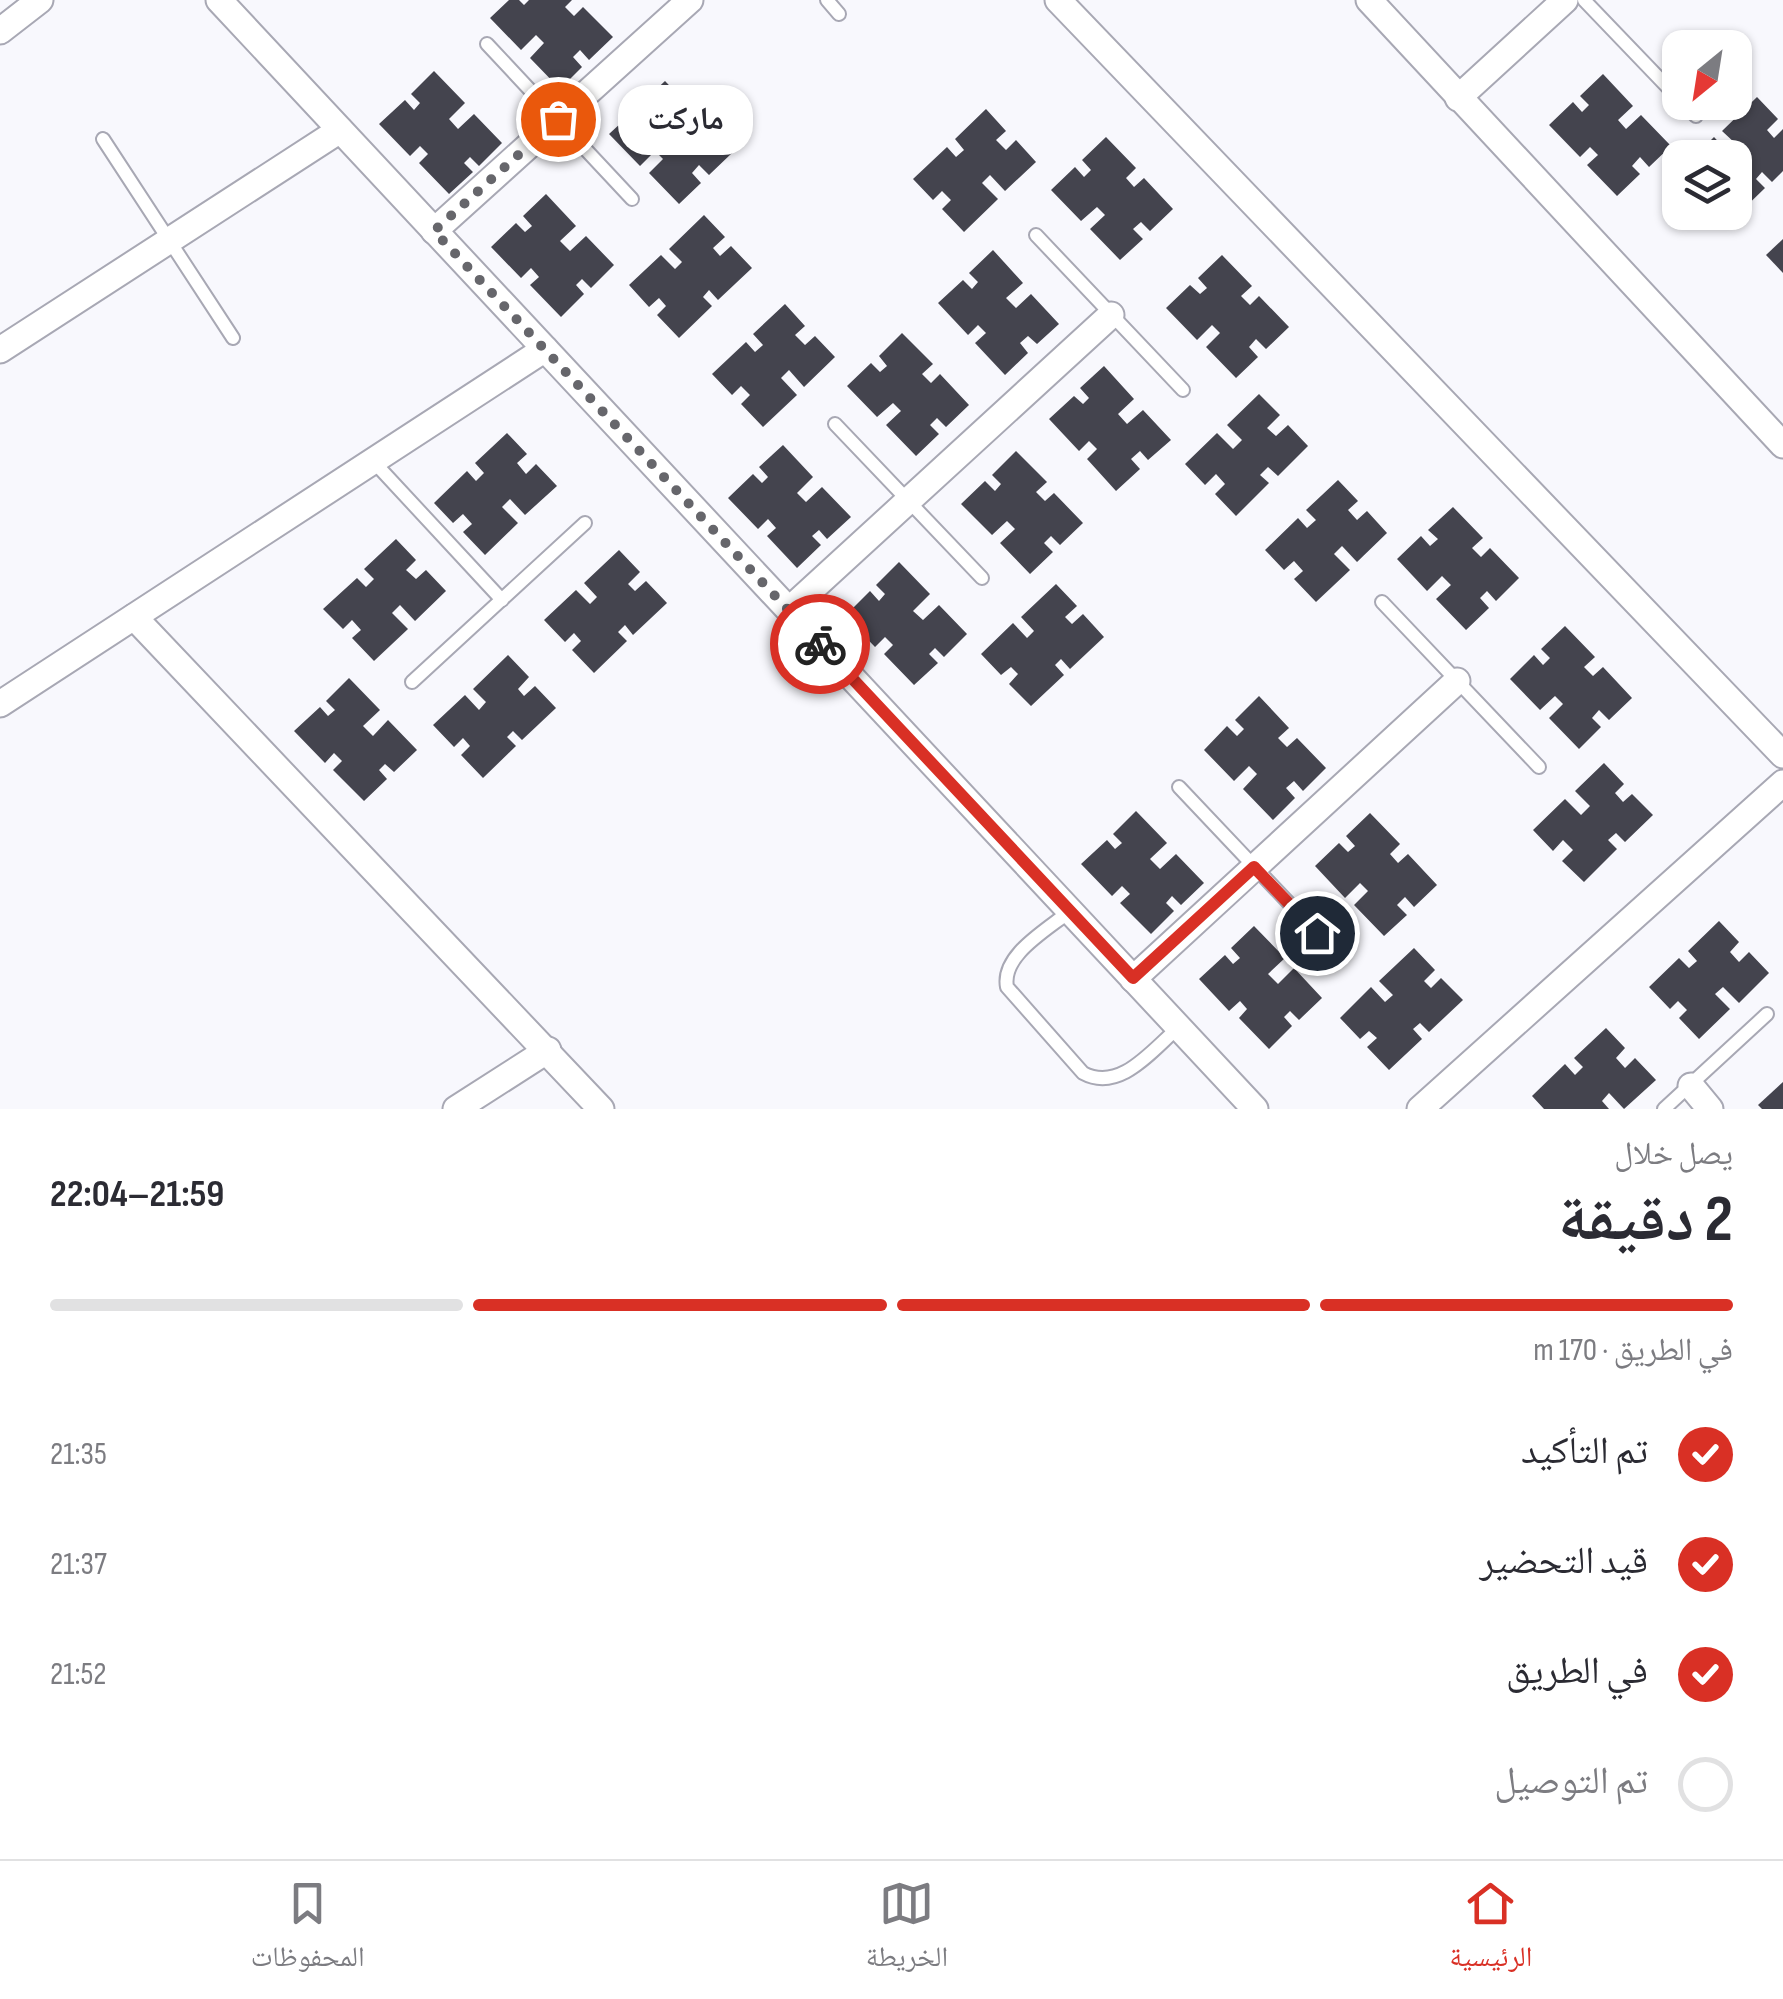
<!DOCTYPE html>
<html lang="ar">
<meta charset="utf-8">
<style>
:root{--surface:#fff;--page:#f7f7f7;--text:#2b2b33;--muted:#7c7c81;--line:#e1e1e2;--accent:#d93025}
body{margin:0;font-family:"Sofia Sans Condensed","Noto Naskh Arabic",sans-serif;background:var(--page);color:var(--text);direction:rtl;height:100vh;display:flex;flex-direction:column;font-size:38px;white-space:nowrap}
*{box-sizing:border-box;margin:0}
p{font-size:32px;color:var(--muted)}
.icon{flex:none;width:55px;height:55px;fill:none;stroke:currentColor;stroke-width:2;stroke-linecap:round;stroke-linejoin:round}
.map{position:relative;height:1109px;overflow:hidden;direction:ltr}
.side{display:flex;flex-direction:column;background:var(--surface);flex:1}
.side>*{flex:none}
.needle{width:65px;rotate:210deg}
.tools{position:absolute;left:1662px;top:30px;display:grid;gap:20px}
.tools a{display:grid;place-items:center;width:90px;height:90px;border-radius:20px;background:var(--surface);box-shadow:0 2px 8px #0004;font-size:50px}
.pin{position:absolute;display:grid;place-items:center;width:85px;height:85px;color:#fff;margin:-42px;border:5px solid #fff;border-radius:50%;box-shadow:0 2px 10px #0007}
.courier{position:absolute;display:grid;place-items:center;width:100px;height:100px;margin:-50px;border:8px solid #d93025;border-radius:50%;background:#fff;color:#222;box-shadow:0 2px 12px #0007}
.bubble{position:absolute;height:70px;border-radius:30px;background:var(--surface);box-shadow:0 2px 8px #0004;font-size:32px;font-weight:700;line-height:70px;text-align:center;direction:rtl}
.headline em{font-style:normal;font-weight:700}
.headline div{display:flex;flex-direction:column-reverse}
.headline{display:flex;align-items:center;justify-content:space-between;height:170px;padding:0 50px}
h1{font-size:65px;font-weight:700;line-height:75px}
.bar{display:grid;grid-template-columns:repeat(4,1fr);gap:15px 10px;align-content:center;height:120px;padding:0 50px}
.bar i{height:12px;border-radius:8px;background:var(--line)}
.bar .selected{background:var(--accent)}
.bar p{grid-column:span 4}
ol{padding:0 50px;list-style:none}
li{display:flex;align-items:center;gap:30px;height:110px}
li p{margin-inline-start:auto}
li .icon{padding:10px;border-radius:50%;background:var(--accent);color:#fff;stroke-width:4}
li:last-child{color:var(--muted)}
li i{width:55px;height:55px;border:5px solid var(--line);border-radius:50%}
.menu{display:flex;justify-content:space-around;align-items:center;height:140px;border-top:2px solid var(--line);background:var(--surface);font-size:28px;color:var(--muted)}
.menu a{display:grid;justify-items:center;gap:5px}
.menu .selected{color:var(--accent)}
.map>svg:first-child{display:block}
.building{fill:#44444e}
.lines{fill:none;stroke-linecap:round;stroke-linejoin:round}
.service-casing{stroke:#a8a8b4;stroke-width:16}
.minor-casing{stroke:#a8a8b4;stroke-width:29}
.service{stroke:#fff;stroke-width:12}
.minor{stroke:#fff;stroke-width:25}
.done{stroke:#66666b;stroke-width:10;stroke-dasharray:0 18}
.route{stroke:#d93025;stroke-width:12}
</style>
<div class="map">
<svg width="1783" height="1109" viewBox="0 0 1783 1109">
<rect width="100%" height="100%" fill="#f8f8fd"/>
<g class="building">
<polygon points="509,0 519,0 524,5 529,0 572,0 565,7 574,16 583,7 613,37 589,60 580,50 573,57 582,67 560,89 530,58 544,43 536,35 521,50 490,18"/>
<polygon points="434,71 465,103 449,119 458,129 474,114 502,143 479,166 470,157 464,163 473,172 449,194 419,163 428,154 420,146 410,156 379,124 405,100 414,110 420,103 411,94"/>
<polygon points="1603,74 1633,106 1618,120 1626,129 1641,115 1671,146 1649,167 1640,157 1632,166 1640,174 1617,196 1587,165 1598,155 1590,147 1580,157 1549,125 1573,102 1582,112 1589,105 1580,96"/>
<polygon points="665,81 695,112 685,122 693,131 702,122 732,153 709,175 699,165 692,173 701,183 679,204 649,173 663,159 655,151 640,166 609,134 634,111 643,120 650,114 641,104"/>
<polygon points="1757,97 1778,119 1767,130 1774,138 1783,129 1783,171 1772,182 1762,172 1756,179 1765,188 1732,220 1725,212 1735,212 1735,158 1693,158 1714,137 1728,152 1736,144 1722,131"/>
<polygon points="986,109 1006,131 996,140 1006,150 1016,140 1036,162 1005,191 990,175 982,183 998,199 964,232 942,209 951,200 942,191 933,200 913,179 947,147 956,157 964,150 955,139"/>
<polygon points="1106,137 1136,168 1126,178 1134,187 1144,178 1173,209 1150,231 1141,222 1133,229 1143,239 1120,260 1090,229 1105,215 1097,207 1081,221 1051,190 1075,167 1084,177 1091,170 1082,160"/>
<polygon points="546,194 576,226 560,241 570,251 586,236 614,265 591,288 582,279 576,285 584,294 561,317 530,285 539,277 531,268 521,278 491,247 516,223 525,232 532,226 523,216"/>
<polygon points="704,215 725,237 713,248 720,256 731,246 752,268 718,300 709,290 703,297 712,306 679,338 657,315 666,306 659,298 649,307 629,285 661,255 675,269 682,262 669,249"/>
<polygon points="1783,239 1783,273 1766,255"/>
<polygon points="993,250 1023,283 1006,298 1016,308 1031,294 1059,324 1037,344 1028,336 1020,343 1028,353 1005,375 975,343 986,333 978,325 968,335 938,303 963,280 972,289 978,282 969,273"/>
<polygon points="1222,255 1252,286 1241,296 1250,305 1259,296 1289,327 1266,349 1256,339 1249,347 1258,357 1236,378 1206,347 1220,333 1212,325 1197,340 1166,308 1190,285 1200,294 1207,288 1198,278"/>
<polygon points="785,304 805,326 795,335 805,345 815,336 835,357 804,387 789,370 781,378 797,395 763,427 741,404 750,395 741,386 732,395 712,374 746,342 755,352 763,345 753,334"/>
<polygon points="902,333 933,364 922,374 931,383 940,374 969,405 946,427 937,418 930,425 939,434 916,456 886,425 901,411 893,403 877,417 847,386 871,363 880,372 887,366 879,356"/>
<polygon points="1104,366 1134,399 1118,414 1127,424 1143,410 1171,440 1148,460 1140,451 1131,459 1140,469 1116,491 1087,459 1097,449 1089,441 1079,451 1049,419 1074,396 1083,404 1089,398 1080,388"/>
<polygon points="1259,394 1280,415 1267,428 1276,436 1288,425 1308,446 1278,476 1268,467 1260,475 1269,483 1236,516 1215,494 1225,484 1216,474 1205,485 1185,464 1217,433 1233,449 1242,440 1227,425"/>
<polygon points="507,433 527,454 517,463 526,474 536,464 557,486 525,515 510,499 502,507 518,523 485,555 463,532 472,524 463,514 453,523 434,503 467,471 476,481 484,473 475,463"/>
<polygon points="783,445 813,477 797,493 806,502 822,487 851,517 827,539 819,530 812,536 821,545 797,568 767,536 776,528 768,519 758,529 728,498 753,474 762,483 768,477 759,467"/>
<polygon points="1016,451 1047,482 1036,492 1045,501 1054,493 1083,523 1060,545 1051,536 1044,543 1053,552 1030,574 1000,543 1015,529 1007,521 992,535 961,504 985,481 995,491 1001,484 992,475"/>
<polygon points="1338,480 1358,501 1348,510 1357,520 1367,511 1387,533 1357,562 1342,546 1334,554 1350,570 1316,602 1294,579 1303,571 1294,561 1284,570 1265,550 1298,518 1307,528 1316,520 1306,510"/>
<polygon points="1453,507 1483,538 1472,548 1481,557 1490,548 1519,578 1496,601 1487,591 1480,598 1489,608 1466,630 1436,599 1451,585 1442,576 1427,591 1397,559 1421,536 1430,546 1438,539 1428,530"/>
<polygon points="396,539 416,560 406,570 416,579 426,570 446,591 415,621 400,605 392,613 408,629 374,661 352,638 361,630 352,620 343,629 323,609 357,578 366,587 374,579 364,569"/>
<polygon points="619,550 640,572 628,584 635,591 646,581 667,603 633,635 625,625 618,632 627,641 594,673 572,650 581,641 574,633 565,642 544,620 576,590 590,604 597,597 584,583"/>
<polygon points="899,562 930,594 913,611 923,620 939,605 967,634 944,657 935,648 929,654 938,663 914,685 884,654 893,645 885,637 875,647 845,616 870,591 879,601 885,594 876,585"/>
<polygon points="1056,584 1077,606 1065,617 1072,624 1083,614 1104,637 1070,669 1061,659 1055,665 1064,675 1031,706 1009,684 1018,674 1011,667 1001,675 981,654 1013,623 1027,638 1034,631 1021,617"/>
<polygon points="1565,626 1595,657 1584,667 1593,676 1603,667 1632,698 1609,720 1599,710 1592,718 1601,727 1579,749 1549,718 1563,704 1555,696 1540,710 1510,679 1534,655 1543,665 1550,658 1541,649"/>
<polygon points="508,655 529,677 518,689 524,696 535,686 556,708 522,740 513,731 507,737 516,746 483,778 461,755 470,746 463,738 454,747 433,725 465,695 479,710 486,702 473,689"/>
<polygon points="349,678 380,710 363,726 373,736 388,720 417,750 394,772 385,764 379,770 387,779 364,801 333,770 342,761 334,753 325,763 294,731 320,707 328,716 335,710 326,701"/>
<polygon points="1259,696 1289,728 1278,738 1287,747 1297,738 1326,768 1303,791 1294,781 1286,788 1295,798 1273,820 1243,789 1257,774 1249,766 1234,781 1204,750 1227,726 1237,736 1244,729 1235,720"/>
<polygon points="1604,763 1624,784 1615,793 1623,802 1632,794 1653,815 1625,842 1616,833 1608,840 1617,849 1584,882 1562,861 1573,850 1563,840 1553,851 1533,830 1565,799 1581,815 1590,806 1575,791"/>
<polygon points="1136,811 1167,843 1150,859 1160,869 1176,854 1204,883 1181,905 1172,896 1166,903 1174,911 1151,934 1120,903 1130,894 1122,886 1112,896 1081,864 1107,840 1115,849 1122,843 1113,834"/>
<polygon points="1370,813 1400,844 1390,854 1398,863 1408,854 1437,885 1414,907 1405,897 1397,905 1407,915 1384,936 1354,905 1368,891 1360,883 1345,898 1315,866 1339,843 1348,852 1355,846 1346,836"/>
<polygon points="1719,921 1739,942 1730,952 1739,962 1749,952 1769,973 1739,1003 1723,987 1715,994 1730,1009 1699,1039 1679,1018 1687,1010 1678,1001 1670,1009 1649,987 1679,958 1689,968 1697,961 1688,951"/>
<polygon points="1254,926 1285,958 1268,974 1278,984 1294,968 1322,998 1299,1020 1290,1011 1284,1017 1292,1026 1269,1049 1239,1018 1247,1009 1240,1001 1229,1011 1199,979 1225,955 1233,964 1240,958 1231,948"/>
<polygon points="1414,948 1435,970 1424,981 1431,988 1441,978 1463,1000 1429,1032 1420,1023 1413,1029 1422,1039 1389,1070 1367,1047 1377,1038 1369,1031 1360,1039 1340,1018 1371,987 1385,1002 1393,995 1379,981"/>
<polygon points="1606,1028 1625,1048 1616,1058 1625,1068 1635,1058 1656,1080 1624,1109 1609,1093 1602,1101 1609,1109 1544,1109 1532,1096 1565,1064 1575,1075 1583,1067 1574,1058"/>
<polygon points="1783,1082 1783,1109 1762,1109 1758,1105"/>
</g>
<g class="lines">
<g class="service-casing">
<g id="service">
<polyline points="827,0 839,14"/>
<polyline points="1584,0 1680,100"/>
<polyline points="487,44 632,199"/>
<polyline points="1682,102 1696,116"/>
<polyline points="103,139 233,338"/>
<polyline points="1036,235 1183,390"/>
<polyline points="835,424 982,578"/>
<polyline points="373,461 502,600"/>
<polyline points="1382,602 1539,767"/>
<polyline points="412,682 585,523"/>
<polyline points="1179,787 1338,955"/>
<path d="M1070 911C1047 930 1001 955 1007 987L1083 1073C1120 1093 1152 1050 1179 1027"/>
<polyline points="1664,1109 1767,1014"/>
</g>
</g>
<g class="minor-casing">
<g id="minor">
<polyline points="219,0 1255,1109"/>
<polyline points="1058,0 1783,755"/>
<polyline points="1369,0 1783,445"/>
<polyline points="0,31 40,0"/>
<polyline points="1458,98 1565,0"/>
<polyline points="434,231 690,0"/>
<polyline points="0,350 340,130"/>
<polyline points="789,610 1111,315"/>
<polyline points="134,617 601,1109"/>
<polyline points="0,704 545,349"/>
<polyline points="1133,979 1457,681"/>
<polyline points="1691,1086 1710,1109"/>
<polyline points="456,1109 548,1050"/>
<polyline points="1420,1109 1783,783"/>
</g>
</g>
<use href="#service" class="service"/>
<use href="#minor" class="minor"/>
</g>
<g class="lines">
<polyline class="done" points="558,119 434,231 820,644"/>
<polyline class="route" points="820,644 1133,978 1254,867 1317,933"/>
</g>
</svg>
<div class="tools">
<a><svg class="needle" viewBox="-14 -14 28 28"><path d="M0-13l5 13h-10z" fill="#e53935"/><path d="M0 13l5-13h-10z" fill="#7c7c81"/></svg></a>
<a><svg class="icon" aria-label="layers" viewBox="0 0 24 24"><path d="M12 4l9 5-9 5-9-5zM3 14l9 5 9-5"/></svg></a>
</div>
<div class="pin" style="left:558px;top:119px;background:#ea580c"><svg class="icon" aria-label="bag" viewBox="0 0 24 24"><path d="M5 8h14l-1 12H6zM9 8a3 3 0 0 1 6 0"/></svg></div>
<div class="pin" style="left:1317px;top:933px;background:#1f2937"><svg class="icon" aria-label="home" viewBox="0 0 24 24"><path d="M3 11l9-7 9 7M6 9v11h12V9"/></svg></div>
<div class="courier" style="left:820px;top:644px"><svg class="icon" aria-label="bike" viewBox="0 0 24 24"><circle cx="6" cy="16" r="4"/><circle cx="18" cy="16" r="4"/><path d="M6 16l4-8h5l3 8M10 8l3 8H6M13 5h3"/></svg></div>
<div class="bubble" style="left:618px;top:85px;width:135px">ماركت</div>
</div>
<section class="side">
<div class="headline"><div><h1>2 دقيقة</h1><p>يصل خلال</p></div><em>21:59–22:04</em></div>
<div class="bar"><i class="selected"></i><i class="selected"></i><i class="selected"></i><i></i><p>في الطريق · 170 m</p></div>
<ol>
<li><svg class="icon" aria-label="check" viewBox="0 0 24 24"><path d="M5 12l5 5 9-10"/></svg>تم التأكيد<p>21:35</p></li>
<li><svg class="icon" aria-label="check" viewBox="0 0 24 24"><path d="M5 12l5 5 9-10"/></svg>قيد التحضير<p>21:37</p></li>
<li><svg class="icon" aria-label="check" viewBox="0 0 24 24"><path d="M5 12l5 5 9-10"/></svg>في الطريق<p>21:52</p></li>
<li><i></i>تم التوصيل</li>
</ol>
</section>
<nav class="menu">
<a class="selected"><svg class="icon" aria-label="home" viewBox="0 0 24 24"><path d="M3 11l9-7 9 7M6 9v11h12V9"/></svg>الرئيسية</a>
<a><svg class="icon" aria-label="map" viewBox="0 0 24 24"><path d="M3 6l6-2 6 2 6-2v14l-6 2-6-2-6 2zM9 4v14M15 6v14"/></svg>الخريطة</a>
<a><svg class="icon" aria-label="saved" viewBox="0 0 24 24"><path d="M7 4h10v16l-5-4-5 4z"/></svg>المحفوظات</a>
</nav>
